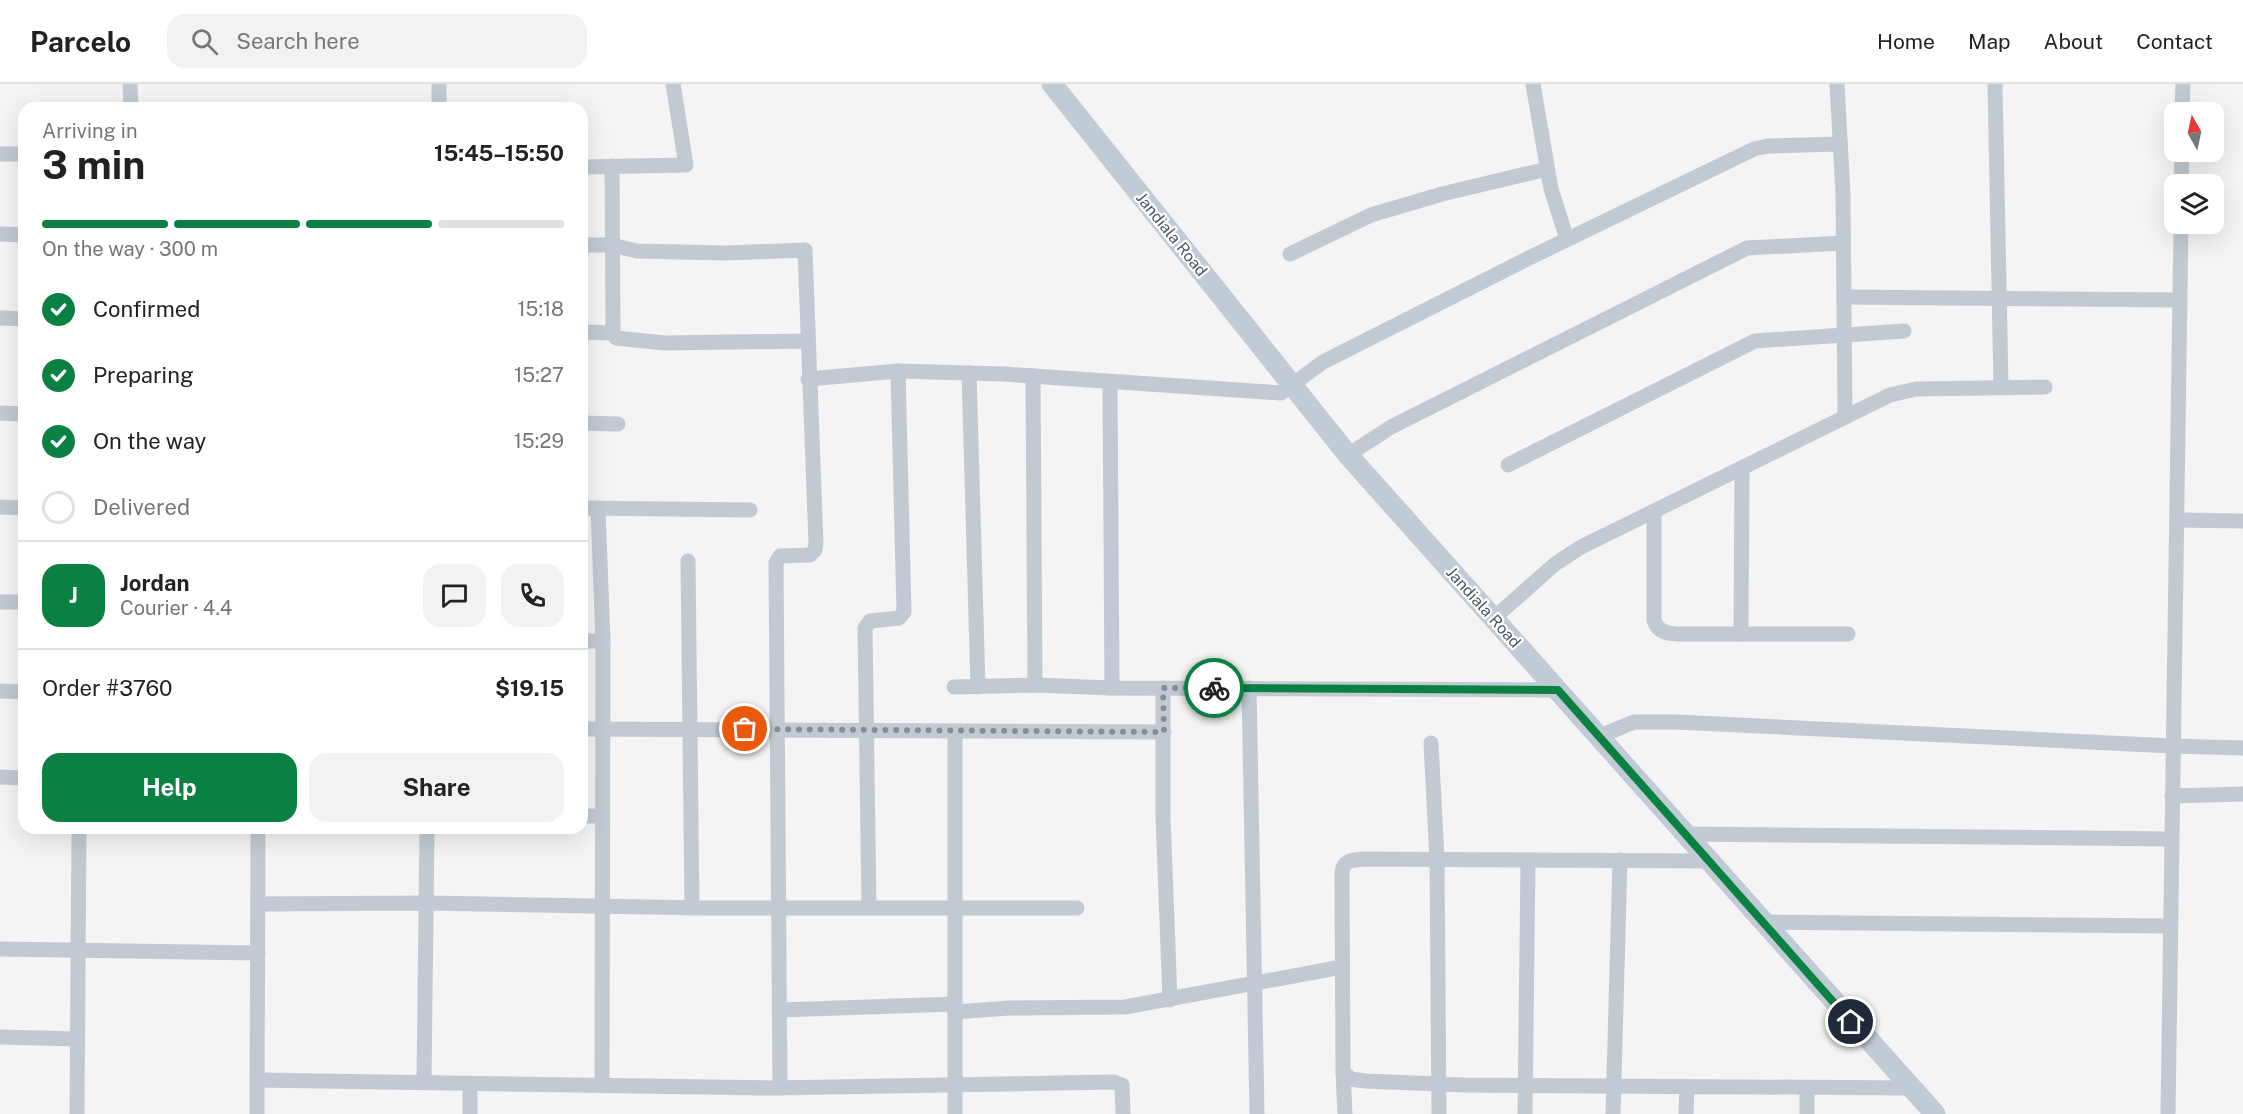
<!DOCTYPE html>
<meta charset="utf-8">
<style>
:root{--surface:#fff;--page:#f2f2f2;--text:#222;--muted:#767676;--line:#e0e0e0;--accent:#0b8043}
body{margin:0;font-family:"Public Sans",sans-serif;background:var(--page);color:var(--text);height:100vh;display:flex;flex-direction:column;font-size:22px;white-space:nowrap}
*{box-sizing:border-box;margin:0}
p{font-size:20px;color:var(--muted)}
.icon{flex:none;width:33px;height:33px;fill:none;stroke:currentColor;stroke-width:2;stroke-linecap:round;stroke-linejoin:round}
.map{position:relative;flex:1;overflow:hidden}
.drawer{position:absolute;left:18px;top:18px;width:570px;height:732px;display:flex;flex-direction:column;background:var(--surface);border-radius:18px;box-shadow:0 6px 24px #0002}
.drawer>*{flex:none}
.needle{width:39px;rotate:351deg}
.tools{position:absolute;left:2164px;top:18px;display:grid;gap:12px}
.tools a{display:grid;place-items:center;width:60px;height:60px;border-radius:12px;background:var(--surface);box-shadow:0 6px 24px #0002;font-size:30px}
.pin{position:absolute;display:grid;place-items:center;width:51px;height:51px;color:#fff;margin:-26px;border:3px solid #fff;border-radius:50%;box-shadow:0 2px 6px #0007}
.courier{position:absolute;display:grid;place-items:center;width:60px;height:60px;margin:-30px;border:4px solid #0b8043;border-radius:50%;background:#fff;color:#222;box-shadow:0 2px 8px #0007}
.summary em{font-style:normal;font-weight:700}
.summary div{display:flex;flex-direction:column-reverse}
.summary{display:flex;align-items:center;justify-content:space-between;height:102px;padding:0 24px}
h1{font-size:39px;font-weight:700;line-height:45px}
.bar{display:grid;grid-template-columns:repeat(4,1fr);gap:9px 6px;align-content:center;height:72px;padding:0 24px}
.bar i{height:8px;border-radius:4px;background:var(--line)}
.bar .current{background:var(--accent)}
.bar p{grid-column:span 4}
.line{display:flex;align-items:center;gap:15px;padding:0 24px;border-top:2px solid var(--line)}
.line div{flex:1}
.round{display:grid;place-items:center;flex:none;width:63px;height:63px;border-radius:18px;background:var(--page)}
ol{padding:0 24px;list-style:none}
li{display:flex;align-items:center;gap:18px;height:66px}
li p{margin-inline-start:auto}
li .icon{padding:6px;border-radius:50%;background:var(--accent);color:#fff;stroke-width:4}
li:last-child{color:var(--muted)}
li i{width:33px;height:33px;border:3px solid var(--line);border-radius:50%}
.action{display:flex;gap:12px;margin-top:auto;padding:12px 24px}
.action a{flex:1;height:69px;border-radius:18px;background:var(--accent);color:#fff;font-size:24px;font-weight:700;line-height:69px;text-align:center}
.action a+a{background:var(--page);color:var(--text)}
header{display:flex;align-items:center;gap:36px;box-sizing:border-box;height:84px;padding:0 30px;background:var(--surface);border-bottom:2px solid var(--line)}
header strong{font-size:28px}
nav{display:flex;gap:33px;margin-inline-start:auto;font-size:21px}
.search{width:420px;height:54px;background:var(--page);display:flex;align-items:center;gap:15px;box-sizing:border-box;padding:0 21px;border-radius:18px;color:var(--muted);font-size:22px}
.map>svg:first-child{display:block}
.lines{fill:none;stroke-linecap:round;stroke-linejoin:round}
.street{stroke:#c1cad2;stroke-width:15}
.secondary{stroke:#c1cbd6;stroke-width:21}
.done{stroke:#868d94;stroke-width:6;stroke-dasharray:0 10.8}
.route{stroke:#0b8043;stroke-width:8}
.labels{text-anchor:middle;stroke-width:4.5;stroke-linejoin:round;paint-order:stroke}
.street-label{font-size:16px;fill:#4a5661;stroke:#fff}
</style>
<header>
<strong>Parcelo</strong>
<div class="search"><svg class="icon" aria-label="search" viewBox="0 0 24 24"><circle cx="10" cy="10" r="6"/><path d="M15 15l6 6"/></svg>Search here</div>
<nav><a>Home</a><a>Map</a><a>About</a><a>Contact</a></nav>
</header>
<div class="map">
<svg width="2243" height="1030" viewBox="0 0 2243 1030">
<rect width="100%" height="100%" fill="#f5f3f3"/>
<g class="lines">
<g class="street">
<polyline points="130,0 131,24"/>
<polyline points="1533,0 1551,105 1567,155"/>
<polyline points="1837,0 1843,110 1845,333"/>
<polyline points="1995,0 2001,303"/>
<polyline points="439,24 439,0"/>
<polyline points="2182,28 2183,0"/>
<polyline points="0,70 24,70"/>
<polyline points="612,82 613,249 616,254 664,259 807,257"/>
<polyline points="582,83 686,81 673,0"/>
<polyline points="2181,100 2182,68"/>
<polyline points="0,150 24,151"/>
<polyline points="582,161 612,161 637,167 726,169 805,166 816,460 815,466 810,471 780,472 776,479 780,1004"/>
<polyline points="1290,170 1371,131 1442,110 1547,85"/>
<polyline points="1844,213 2180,216"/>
<polyline points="0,234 24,235"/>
<polyline points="582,248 613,249"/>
<polyline points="969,289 978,603"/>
<polyline points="1033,292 1035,601"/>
<polyline points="808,295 898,287 1003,290 1281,309 1323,278 1527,175 1754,65 1768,62 1840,60"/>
<polyline points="1110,298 1112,604"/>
<polyline points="0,329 24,330"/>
<polyline points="582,339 618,340"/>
<polyline points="1348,371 1391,343 1747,164 1843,159"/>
<polyline points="1508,381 1755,257 1904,247"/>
<polyline points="0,423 24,424"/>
<polyline points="582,424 750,426"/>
<polyline points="598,424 603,557 602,1001"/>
<path d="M1654 427V536C1658 551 1673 550 1687 550H1848"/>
<polyline points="2177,436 2243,437"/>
<polyline points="688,477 692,824"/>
<polyline points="0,518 24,518"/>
<polyline points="1494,534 1555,480 1581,463 1890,311 1916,305 2045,303"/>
<polyline points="1741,550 1742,384"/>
<polyline points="582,557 603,557"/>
<polyline points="954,603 1035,601 1112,604 1558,606"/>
<polyline points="1163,604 1163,732 1170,916"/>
<polyline points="1249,604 1257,1030"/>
<polyline points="0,607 24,608"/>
<polyline points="582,645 1164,648"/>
<polyline points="1600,652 1634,638 1676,638 2172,662 2243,664"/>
<polyline points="1431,659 1437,775 1439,1030"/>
<polyline points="0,693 24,694"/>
<polyline points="2172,712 2243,710"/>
<polyline points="582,732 603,732"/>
<polyline points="1685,750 2171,755"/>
<path d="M1711 777 1363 775C1352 776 1343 776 1342 789L1343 988 1351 995 1365 997 1464 1001 1910 1004"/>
<polyline points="258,820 427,819 704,824 1077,824"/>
<polyline points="869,823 865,544 870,537 899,534 904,528 898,287"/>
<polyline points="1763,838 2170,842"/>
<polyline points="0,865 258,869"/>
<polyline points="780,926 955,920"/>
<polyline points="955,928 1009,924 1125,923 1342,883"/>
<polyline points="0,953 77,955"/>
<polyline points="1343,988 1345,1030"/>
<polyline points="257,996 772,1004 1114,998 1122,1001 1123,1030"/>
<polyline points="424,998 427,744"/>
<polyline points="470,999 470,1030"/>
<polyline points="1807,1004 1807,1030"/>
<polyline points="77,1030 79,744"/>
<polyline points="257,1030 258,744"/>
<polyline points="955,1030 955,647"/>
<polyline points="1525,1030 1528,776"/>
<polyline points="1613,1030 1620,776"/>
<polyline points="1686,1030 1687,1003"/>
<polyline points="2168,1030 2181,140"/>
</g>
<polyline class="secondary" points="1052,0 1348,371 1935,1030"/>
</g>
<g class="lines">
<polyline class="done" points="745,645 1164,648 1163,604 1214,604"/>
<polyline class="route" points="1214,604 1558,606 1851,938"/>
</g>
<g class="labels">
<g class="street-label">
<text transform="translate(1172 150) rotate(51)" y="6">Jandiala Road</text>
<text transform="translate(1484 523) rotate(48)" y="6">Jandiala Road</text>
</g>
</g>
</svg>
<div class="tools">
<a><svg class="needle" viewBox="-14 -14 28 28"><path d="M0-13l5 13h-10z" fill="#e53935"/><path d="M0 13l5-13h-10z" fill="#767676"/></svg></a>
<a><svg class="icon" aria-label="layers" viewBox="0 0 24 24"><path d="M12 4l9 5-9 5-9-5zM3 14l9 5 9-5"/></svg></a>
</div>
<div class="pin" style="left:745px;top:645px;background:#ea580c"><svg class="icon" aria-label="bag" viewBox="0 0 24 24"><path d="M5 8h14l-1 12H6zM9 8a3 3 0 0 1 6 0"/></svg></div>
<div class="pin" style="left:1851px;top:938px;background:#1f2937"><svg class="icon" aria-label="home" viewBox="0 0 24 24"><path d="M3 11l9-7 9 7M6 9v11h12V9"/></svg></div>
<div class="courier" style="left:1214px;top:604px"><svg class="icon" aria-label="bike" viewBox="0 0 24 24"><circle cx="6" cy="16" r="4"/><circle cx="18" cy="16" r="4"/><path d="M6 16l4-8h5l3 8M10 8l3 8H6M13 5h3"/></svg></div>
<section class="drawer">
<div class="summary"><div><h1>3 min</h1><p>Arriving in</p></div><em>15:45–15:50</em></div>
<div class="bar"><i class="current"></i><i class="current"></i><i class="current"></i><i></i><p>On the way · 300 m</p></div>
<ol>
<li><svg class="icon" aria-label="check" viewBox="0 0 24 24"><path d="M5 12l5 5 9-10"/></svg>Confirmed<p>15:18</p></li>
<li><svg class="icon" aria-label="check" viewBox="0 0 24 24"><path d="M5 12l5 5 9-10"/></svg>Preparing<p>15:27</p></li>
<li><svg class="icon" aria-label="check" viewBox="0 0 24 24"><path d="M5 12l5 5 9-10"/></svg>On the way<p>15:29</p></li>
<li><i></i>Delivered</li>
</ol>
<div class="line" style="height:108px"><b class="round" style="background:var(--accent);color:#fff">J</b><div><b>Jordan</b><p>Courier · 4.4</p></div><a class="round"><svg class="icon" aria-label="chat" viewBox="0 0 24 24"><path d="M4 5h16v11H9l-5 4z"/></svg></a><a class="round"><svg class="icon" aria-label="phone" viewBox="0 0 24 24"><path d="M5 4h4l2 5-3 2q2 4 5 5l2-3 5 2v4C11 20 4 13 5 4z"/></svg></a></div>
<div class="line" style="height:78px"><div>Order #3760</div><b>$19.15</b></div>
<div class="action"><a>Help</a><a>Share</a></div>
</section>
</div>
